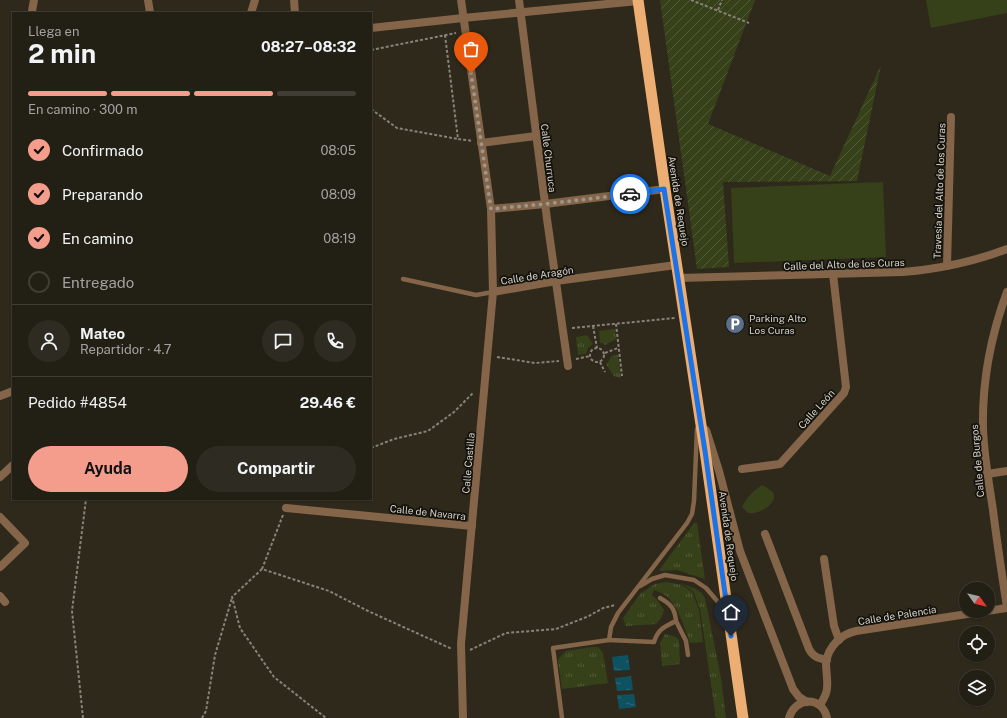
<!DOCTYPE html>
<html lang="es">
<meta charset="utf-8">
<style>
:root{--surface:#221f14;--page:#2e2c22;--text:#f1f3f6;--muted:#a2a2a0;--line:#3f3d34;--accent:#f49d8d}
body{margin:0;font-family:"Public Sans",sans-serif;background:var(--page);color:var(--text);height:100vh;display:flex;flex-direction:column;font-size:15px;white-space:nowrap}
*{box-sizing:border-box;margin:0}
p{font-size:13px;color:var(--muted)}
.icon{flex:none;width:22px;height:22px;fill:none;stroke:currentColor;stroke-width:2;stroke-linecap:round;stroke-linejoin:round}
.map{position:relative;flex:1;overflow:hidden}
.panel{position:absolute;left:12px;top:12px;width:360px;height:488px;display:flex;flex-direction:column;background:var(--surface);border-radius:0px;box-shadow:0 1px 3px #0004,0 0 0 1px var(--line)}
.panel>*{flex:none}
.needle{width:26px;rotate:124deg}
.tools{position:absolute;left:959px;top:582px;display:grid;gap:8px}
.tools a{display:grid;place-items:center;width:36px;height:36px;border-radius:50%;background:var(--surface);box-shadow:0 1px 3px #0004,0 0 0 1px var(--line);font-size:20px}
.pin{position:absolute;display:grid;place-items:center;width:34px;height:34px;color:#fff;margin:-41px -17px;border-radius:50% 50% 50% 0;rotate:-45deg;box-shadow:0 0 4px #0007}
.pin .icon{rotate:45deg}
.courier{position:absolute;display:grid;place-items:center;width:40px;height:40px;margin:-20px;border:3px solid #1a73e8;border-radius:50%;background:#fff;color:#222;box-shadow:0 1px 5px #0007}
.headline em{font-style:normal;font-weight:700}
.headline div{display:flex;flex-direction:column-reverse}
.headline{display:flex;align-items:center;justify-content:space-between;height:68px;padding:0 16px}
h1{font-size:26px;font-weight:700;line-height:30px}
.bar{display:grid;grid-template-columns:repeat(4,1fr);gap:6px 4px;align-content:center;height:48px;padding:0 16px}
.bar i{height:5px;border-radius:3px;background:var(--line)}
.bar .current{background:var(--accent)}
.bar p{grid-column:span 4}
.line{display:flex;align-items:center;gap:10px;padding:0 16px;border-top:1px solid var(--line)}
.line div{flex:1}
.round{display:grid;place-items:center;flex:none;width:42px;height:42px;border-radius:21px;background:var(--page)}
ol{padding:0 16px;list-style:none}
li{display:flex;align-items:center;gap:12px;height:44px}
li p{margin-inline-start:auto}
li .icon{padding:4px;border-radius:50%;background:var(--accent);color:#111;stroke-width:4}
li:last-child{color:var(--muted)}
li i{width:22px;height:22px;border:2px solid var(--line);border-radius:50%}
.button{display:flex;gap:8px;margin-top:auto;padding:8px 16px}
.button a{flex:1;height:46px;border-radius:24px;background:var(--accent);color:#111;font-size:16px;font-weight:700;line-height:46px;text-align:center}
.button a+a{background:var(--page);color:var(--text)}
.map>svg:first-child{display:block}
.grass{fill:url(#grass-tufts)}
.park{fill:#36411a}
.garden{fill:url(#garden-furrows)}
.water{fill:url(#water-ripples)}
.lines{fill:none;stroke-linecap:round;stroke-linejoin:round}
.path{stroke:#888378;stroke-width:2;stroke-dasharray:3 2;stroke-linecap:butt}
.service{stroke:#846549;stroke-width:4.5}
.minor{stroke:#846549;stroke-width:8}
.trunk{stroke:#ecae72;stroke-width:11}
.done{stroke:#9b978d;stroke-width:4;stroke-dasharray:0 7.2}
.route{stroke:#1a73e8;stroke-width:5}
.labels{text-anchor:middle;stroke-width:3.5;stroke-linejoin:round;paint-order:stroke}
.street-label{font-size:10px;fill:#d6d2ca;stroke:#14120c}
.poi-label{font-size:10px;fill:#d6d2ca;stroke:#14120c;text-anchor:start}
</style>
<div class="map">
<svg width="1007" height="718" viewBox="0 0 1007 718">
<defs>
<pattern id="grass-tufts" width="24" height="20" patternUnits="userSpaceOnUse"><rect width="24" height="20" fill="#36411a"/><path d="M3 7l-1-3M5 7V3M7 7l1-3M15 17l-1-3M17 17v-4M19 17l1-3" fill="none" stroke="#525c3a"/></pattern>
<pattern id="garden-furrows" width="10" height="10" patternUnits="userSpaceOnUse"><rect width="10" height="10" fill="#36411a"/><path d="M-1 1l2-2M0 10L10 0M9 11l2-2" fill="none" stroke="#525c3a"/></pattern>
<pattern id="water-ripples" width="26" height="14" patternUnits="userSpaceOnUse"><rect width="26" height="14" fill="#0e5262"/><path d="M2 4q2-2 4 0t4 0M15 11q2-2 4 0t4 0" fill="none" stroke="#306a77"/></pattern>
</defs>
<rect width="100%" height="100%" fill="#2e291b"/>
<g class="grass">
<polygon points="615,329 616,339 605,345 603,343 600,343 599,331"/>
<polygon points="587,335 593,344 588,348 586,354 578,355 576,337"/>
<polygon points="618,355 621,378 614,376 606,364 609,361 611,356"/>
<polygon points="694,523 697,523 705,579 677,570 660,571 660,569"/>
<path d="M667 582 682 585 692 592 699 610 703 642 690 643C685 629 677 601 663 594 661 592 657 591 654 590L652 595 658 601 664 610 661 618 656 624 626 626 623 618 641 593 655 584Z"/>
<path d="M682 584C691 587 701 589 705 598L721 678 726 718H716L700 609 693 591Z"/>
<polygon points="665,634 676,637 679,640 680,664 662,666 660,643"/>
<polygon points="592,647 598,647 603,653 608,683 562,689 558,660 561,656 566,651"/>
</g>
<g class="park">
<polygon points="926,0 1007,0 1007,13 931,28"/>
<polygon points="883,182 886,257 734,263 731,188"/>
<path d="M762 485C765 487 770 489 773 492 778 501 765 510 758 512 755 513 752 513 748 513L742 507C747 497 753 491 762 485Z"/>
</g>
<polygon class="garden" points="660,0 755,0 708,124 830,176 881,65 857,181 723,182 729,267 697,269"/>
<g class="water">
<polygon points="628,655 630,670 614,671 612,657"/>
<polygon points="631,676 633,690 617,691 615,678"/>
<polygon points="634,694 636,707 619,709 617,695"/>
</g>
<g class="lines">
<g class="path">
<polyline points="691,0 749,23"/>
<polyline points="718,10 722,0"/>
<polyline points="445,35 458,139 473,141"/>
<polyline points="371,50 456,33"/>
<polyline points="371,109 397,128 458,139"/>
<polyline points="616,324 622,376"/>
<polyline points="593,326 597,348"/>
<polyline points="572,328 675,318"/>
<circle cx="597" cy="355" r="7"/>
<polyline points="605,353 618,348"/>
<polyline points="497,357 535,363 559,361"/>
<polyline points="576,359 590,356"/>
<polyline points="600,362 605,372"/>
<polyline points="371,448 394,439 428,431 454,412 474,392"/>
<polyline points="283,515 262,569 329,591 368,611 452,649"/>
<polyline points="262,569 232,597 240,628 274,677 326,718"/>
<polyline points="470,650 506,633 556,629 589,616 603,608 615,605"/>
<polyline points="83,718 72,611 86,499"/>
<polyline points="202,718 206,711 215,655 232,598"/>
</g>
<g class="service">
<polyline points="403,279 476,295 493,292"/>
<polyline points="640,586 652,579 665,575 694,580 706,588 718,602 724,613"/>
<path d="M660 598C671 604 675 609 676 621"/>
<path d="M609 640 654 642C658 629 664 627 676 621L686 641 688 655"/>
<polyline points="562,718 553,648 609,640 611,627 618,613 687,523 692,514 694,501 697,429"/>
</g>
<g class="minor">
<polyline points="148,0 150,13"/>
<polyline points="294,0 295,13"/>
<polyline points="461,0 491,209 493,292 461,644 463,718"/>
<polyline points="519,0 547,219 568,366"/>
<polyline points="33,13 32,11 34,0"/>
<polyline points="251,13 255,0"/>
<polyline points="371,28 463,18 638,1"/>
<polyline points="481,143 536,136"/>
<polyline points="491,209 545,204 665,189"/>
<polyline points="947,266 951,117"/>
<path d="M678 278 903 272C939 269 973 262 1007 249"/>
<polyline points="493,292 556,281 676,265"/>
<path d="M1007 292C991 335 982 383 983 429 984 456 989 483 993 510 997 543 1002 575 1007 607"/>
<polyline points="0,396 13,391"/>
<polyline points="706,430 719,471 740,551 793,689 799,697 807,702"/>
<polyline points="742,469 780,464 844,393 846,387 833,274"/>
<polyline points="987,474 1007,471"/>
<polyline points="0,477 13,465"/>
<polyline points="286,508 472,526"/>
<polyline points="0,517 25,543 0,567"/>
<path d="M765 534 809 649C813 657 818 658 827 660"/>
<polyline points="824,559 834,626 839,640"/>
<polyline points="0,596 5,602"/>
<path d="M820 705C823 700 827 694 827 688 828 680 826 672 826 663 828 647 841 634 856 631L1007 608"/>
<path d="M789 718C795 697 822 695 827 718"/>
</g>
<polyline class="trunk" points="638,0 665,189 705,451 743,718"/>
</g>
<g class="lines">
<polyline class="done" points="471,73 491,209 545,204 630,194"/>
<polyline class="route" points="630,194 664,189 705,451 731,636"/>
</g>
<defs>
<g id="parking-disc" transform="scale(1)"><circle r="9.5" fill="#5c6f8a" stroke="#14120c"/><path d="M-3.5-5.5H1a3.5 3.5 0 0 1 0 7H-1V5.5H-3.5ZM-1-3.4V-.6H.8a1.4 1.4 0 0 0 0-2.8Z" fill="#fff"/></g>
</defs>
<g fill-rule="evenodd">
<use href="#parking-disc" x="735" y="324"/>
</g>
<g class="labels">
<g class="street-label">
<text transform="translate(549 158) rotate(83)" y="4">Calle Churruca</text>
<text transform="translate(939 191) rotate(-88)" y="4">Travesía del Alto de los Curas</text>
<text transform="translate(679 201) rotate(81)" y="4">Avenida de Requejo</text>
<text transform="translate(844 264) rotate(-2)" y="4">Calle del Alto de los Curas</text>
<text transform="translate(537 275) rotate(-9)" y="4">Calle de Aragón</text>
<text transform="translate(816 409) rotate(-48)" y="4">Calle León</text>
<text transform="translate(977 461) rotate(-95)" y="4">Calle de Burgos</text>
<text transform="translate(468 463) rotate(-85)" y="4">Calle Castilla</text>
<text transform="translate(428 512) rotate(6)" y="4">Calle de Navarra</text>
<text transform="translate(729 536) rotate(82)" y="4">Avenida de Requejo</text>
<text transform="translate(897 615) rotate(-9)" y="4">Calle de Palencia</text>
</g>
<g class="poi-label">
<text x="749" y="322">Parking Alto<tspan x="749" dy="12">Los Curas</tspan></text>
</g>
</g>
</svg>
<div class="tools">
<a><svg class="needle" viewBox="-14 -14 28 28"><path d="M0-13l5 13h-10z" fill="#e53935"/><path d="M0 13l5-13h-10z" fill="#a2a2a0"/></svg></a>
<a><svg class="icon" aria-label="locate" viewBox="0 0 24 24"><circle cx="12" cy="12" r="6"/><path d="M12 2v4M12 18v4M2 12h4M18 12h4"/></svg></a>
<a><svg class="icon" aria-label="layers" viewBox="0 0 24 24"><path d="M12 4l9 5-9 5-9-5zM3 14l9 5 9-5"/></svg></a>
</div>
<div class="pin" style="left:471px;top:73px;background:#ea580c"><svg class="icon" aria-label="bag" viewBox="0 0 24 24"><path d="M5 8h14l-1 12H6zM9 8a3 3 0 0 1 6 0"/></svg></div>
<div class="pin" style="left:731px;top:636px;background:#1f2937"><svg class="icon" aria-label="home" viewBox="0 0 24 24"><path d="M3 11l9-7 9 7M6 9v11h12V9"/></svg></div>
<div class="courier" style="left:630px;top:194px"><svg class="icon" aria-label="car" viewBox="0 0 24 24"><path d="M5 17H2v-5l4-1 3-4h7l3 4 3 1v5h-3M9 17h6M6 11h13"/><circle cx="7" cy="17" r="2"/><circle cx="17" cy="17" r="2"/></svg></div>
<section class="panel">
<div class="headline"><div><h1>2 min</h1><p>Llega en</p></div><em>08:27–08:32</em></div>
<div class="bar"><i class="current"></i><i class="current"></i><i class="current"></i><i></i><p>En camino · 300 m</p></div>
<ol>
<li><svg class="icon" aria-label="check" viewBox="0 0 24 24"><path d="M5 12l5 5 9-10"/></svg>Confirmado<p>08:05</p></li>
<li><svg class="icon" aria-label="check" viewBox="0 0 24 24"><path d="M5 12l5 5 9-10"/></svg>Preparando<p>08:09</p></li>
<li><svg class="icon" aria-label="check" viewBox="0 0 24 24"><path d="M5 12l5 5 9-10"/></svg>En camino<p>08:19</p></li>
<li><i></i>Entregado</li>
</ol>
<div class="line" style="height:72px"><a class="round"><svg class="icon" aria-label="person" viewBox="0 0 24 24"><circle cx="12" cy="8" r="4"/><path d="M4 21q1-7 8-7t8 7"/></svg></a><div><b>Mateo</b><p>Repartidor · 4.7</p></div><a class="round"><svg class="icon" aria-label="chat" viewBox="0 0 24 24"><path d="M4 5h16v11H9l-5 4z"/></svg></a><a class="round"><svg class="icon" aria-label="phone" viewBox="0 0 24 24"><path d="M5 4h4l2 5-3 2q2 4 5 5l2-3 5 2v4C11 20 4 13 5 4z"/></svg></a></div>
<div class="line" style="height:52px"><div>Pedido #4854</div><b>29.46 €</b></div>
<div class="button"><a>Ayuda</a><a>Compartir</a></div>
</section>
</div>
